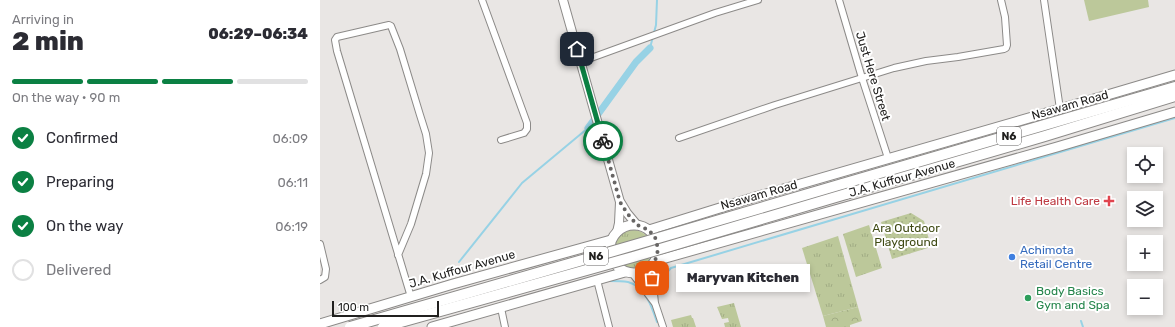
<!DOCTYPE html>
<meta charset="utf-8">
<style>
:root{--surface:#fff;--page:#f2f2f3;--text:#2b2b33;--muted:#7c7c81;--line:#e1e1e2;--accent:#0b8043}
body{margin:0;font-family:Rubik,sans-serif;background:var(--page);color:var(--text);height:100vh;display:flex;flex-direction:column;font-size:15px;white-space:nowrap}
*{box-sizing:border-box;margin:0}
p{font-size:13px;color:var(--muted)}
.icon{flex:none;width:22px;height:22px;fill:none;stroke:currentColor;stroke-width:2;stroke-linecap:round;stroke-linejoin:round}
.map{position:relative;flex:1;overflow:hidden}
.side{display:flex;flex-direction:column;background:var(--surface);width:320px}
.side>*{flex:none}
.tools{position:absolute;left:807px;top:147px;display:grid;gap:8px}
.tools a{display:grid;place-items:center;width:36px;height:36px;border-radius:0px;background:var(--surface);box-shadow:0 2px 6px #0003;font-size:20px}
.scale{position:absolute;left:12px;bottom:10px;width:107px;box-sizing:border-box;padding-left:4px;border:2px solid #21201f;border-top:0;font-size:11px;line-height:14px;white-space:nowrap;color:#21201f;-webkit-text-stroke:3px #fff;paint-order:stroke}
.pin{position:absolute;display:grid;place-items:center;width:34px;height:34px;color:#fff;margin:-17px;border-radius:8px;box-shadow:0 2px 6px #0006}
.courier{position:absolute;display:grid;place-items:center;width:40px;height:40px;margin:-20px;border:3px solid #0b8043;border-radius:50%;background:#fff;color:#222;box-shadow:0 1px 5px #0007}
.bubble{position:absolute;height:28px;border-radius:0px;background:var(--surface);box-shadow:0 2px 6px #0003;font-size:13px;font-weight:800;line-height:28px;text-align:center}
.headline em{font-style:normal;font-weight:800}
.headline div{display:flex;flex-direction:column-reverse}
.headline{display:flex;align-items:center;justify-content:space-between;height:68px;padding:0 12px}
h1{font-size:26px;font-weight:800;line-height:30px}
.bar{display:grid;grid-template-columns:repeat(4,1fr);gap:6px 4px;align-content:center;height:48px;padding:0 12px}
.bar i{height:5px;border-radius:3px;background:var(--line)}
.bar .current{background:var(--accent)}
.bar p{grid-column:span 4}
ol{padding:0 12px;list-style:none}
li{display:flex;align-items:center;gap:12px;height:44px}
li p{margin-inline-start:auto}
li .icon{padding:4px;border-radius:50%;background:var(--accent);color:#fff;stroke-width:4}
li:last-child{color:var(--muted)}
li i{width:22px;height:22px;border:2px solid var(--line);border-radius:50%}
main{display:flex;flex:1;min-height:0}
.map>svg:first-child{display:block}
.grass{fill:url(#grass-tufts)}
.forest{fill:url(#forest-crowns)}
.park{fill:url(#park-dots)}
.pitch{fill:#bcc89a}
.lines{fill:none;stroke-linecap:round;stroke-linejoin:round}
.stream{stroke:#97d2e5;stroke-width:2}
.canal{stroke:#97d2e5;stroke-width:7}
.minor-casing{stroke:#8c8a88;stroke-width:8}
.tertiary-casing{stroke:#8c8a88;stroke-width:10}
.secondary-casing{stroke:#8c8a88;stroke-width:11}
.trunk-casing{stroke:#8c8a88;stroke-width:12}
.minor{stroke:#fff;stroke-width:6}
.tertiary{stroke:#fff;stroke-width:8}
.secondary{stroke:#fff;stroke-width:9}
.trunk{stroke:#fff;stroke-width:10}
.trunk-bridge-casing{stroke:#8c8a88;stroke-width:12;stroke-linecap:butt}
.trunk-bridge{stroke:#fff;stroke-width:10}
.done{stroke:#676564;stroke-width:4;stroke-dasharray:0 7.2}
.route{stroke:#0b8043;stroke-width:5}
.health-dot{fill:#e0444e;stroke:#fff;stroke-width:1.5}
.shop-dot{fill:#3f7fe0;stroke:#fff;stroke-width:1.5}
.leisure-dot{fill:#2e9e5b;stroke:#fff;stroke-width:1.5}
.labels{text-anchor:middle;stroke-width:4;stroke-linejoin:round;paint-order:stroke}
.shield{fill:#fff;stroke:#646362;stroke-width:1}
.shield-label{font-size:11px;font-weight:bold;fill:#21201f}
.street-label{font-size:12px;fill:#21201f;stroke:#fff}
.health-label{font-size:12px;fill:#be3a42;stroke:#fff;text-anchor:end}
.park-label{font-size:12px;fill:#3f4a14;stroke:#fff}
.shop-label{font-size:12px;fill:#366cbe;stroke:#fff;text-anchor:start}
.leisure-label{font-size:12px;fill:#27864d;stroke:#fff;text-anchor:start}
</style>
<main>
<section class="side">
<div class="headline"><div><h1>2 min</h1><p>Arriving in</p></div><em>06:29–06:34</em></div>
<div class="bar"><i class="current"></i><i class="current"></i><i class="current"></i><i></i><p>On the way · 90 m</p></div>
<ol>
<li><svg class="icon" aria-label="check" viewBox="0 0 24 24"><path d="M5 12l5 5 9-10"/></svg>Confirmed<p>06:09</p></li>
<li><svg class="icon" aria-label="check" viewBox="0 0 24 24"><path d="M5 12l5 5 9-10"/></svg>Preparing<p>06:11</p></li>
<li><svg class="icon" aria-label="check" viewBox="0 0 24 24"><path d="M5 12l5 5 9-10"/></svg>On the way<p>06:19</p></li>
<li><i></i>Delivered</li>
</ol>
</section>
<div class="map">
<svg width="855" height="327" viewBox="0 0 855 327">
<defs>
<pattern id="grass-tufts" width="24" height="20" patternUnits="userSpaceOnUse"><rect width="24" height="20" fill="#bcc89a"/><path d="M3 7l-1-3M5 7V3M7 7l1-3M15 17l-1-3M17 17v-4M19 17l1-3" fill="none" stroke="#a1ac84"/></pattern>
<pattern id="forest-crowns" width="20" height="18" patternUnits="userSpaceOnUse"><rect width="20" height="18" fill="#bcc89a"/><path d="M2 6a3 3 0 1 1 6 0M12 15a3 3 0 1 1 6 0" fill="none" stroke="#a1ac84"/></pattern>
<pattern id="park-dots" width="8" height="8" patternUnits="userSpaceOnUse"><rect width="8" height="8" fill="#bcc89a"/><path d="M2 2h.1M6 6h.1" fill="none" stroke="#a1ac84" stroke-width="1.8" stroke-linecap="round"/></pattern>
</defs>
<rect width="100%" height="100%" fill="#e9e6e4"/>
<g class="grass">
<polygon points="549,225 562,268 536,277 523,234"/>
<circle cx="313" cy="249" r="19"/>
<polygon points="518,236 538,307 503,316 482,248"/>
<polygon points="414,303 421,327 405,327 404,323 409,322 408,318 402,319 397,307"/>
<polygon points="371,315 372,318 373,318 376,327 353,327 351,320"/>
</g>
<polygon class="forest" points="538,307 542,321 530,325 530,327 506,327 503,316"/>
<polygon class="park" points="591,213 604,221 611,247 572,259 561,222"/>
<polygon class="pitch" points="764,0 828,0 829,7 769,21"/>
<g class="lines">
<g class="stream">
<polyline points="330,48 336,25 337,0"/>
<polyline points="139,262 202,183 268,128"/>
<path d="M289 281C295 281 302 281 308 282 325 286 332 307 337 322"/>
<polyline points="338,289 339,281 351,268 855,118"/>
<polyline points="761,321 763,327"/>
</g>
<polyline class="canal" points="268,128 316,62 330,48"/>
<g class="minor-casing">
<g id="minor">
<polyline points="162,0 207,123 207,129 204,133 181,140"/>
<polyline points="519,0 542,78 568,158"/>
<polyline points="724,0 740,109"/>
<polyline points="260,62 395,13 438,0"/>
<polyline points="359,138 455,105 574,68 606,61 638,57 684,49 686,48 687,45 685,17 681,0"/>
<polyline points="0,244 6,269 5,277 0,280"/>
<polyline points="78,255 91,224 106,174 109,153 106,134 100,115 80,49 71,26 69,25 17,37 15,40 17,51 91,297"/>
<polyline points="331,266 335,303 343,327"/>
<polyline points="312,273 334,302"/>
<polyline points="277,280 289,327"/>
<polyline points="181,308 185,327"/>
</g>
</g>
<g class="tertiary-casing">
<g id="tertiary">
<polyline points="243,0 300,202 299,223 297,232"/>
<polyline points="301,203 307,213 317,225"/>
</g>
</g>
<g class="secondary-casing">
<g id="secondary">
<circle cx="314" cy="249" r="24"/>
<polyline points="329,230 432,198 740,109 855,75"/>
<polyline points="335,261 737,147 855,112"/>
<polyline points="0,324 133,284 291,240"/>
<polyline points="112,327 305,272"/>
</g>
</g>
<g class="trunk-casing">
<g id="trunk">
<polyline points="522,184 855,87"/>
<polyline points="526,194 725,136 855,96"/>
</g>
</g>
<use href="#minor" class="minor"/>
<use href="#tertiary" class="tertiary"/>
<use href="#secondary" class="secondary"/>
<use href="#trunk" class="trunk"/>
<g class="trunk-bridge-casing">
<g id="trunk-bridge">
<polyline points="30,327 311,246 522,184"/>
<polyline points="63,327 313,257 526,194"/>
</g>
</g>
<use href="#trunk-bridge" class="trunk-bridge"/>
</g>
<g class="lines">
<polyline class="done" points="283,141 300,202 307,213 317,225 329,230 336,239 338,250 335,261 331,266 332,278"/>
<polyline class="route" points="257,49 283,141"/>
</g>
<path class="health-dot" d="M787 195h4v4h4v4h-4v4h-4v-4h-4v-4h4z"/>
<circle class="shop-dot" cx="692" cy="257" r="4"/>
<circle class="leisure-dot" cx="708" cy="298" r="4"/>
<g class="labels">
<g class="shield">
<rect x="677" y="127" width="24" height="18" rx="3"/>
<rect x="264" y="247" width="24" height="18" rx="3"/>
</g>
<g class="shield-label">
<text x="689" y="140">N6</text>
<text x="276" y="260">N6</text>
</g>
<g class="street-label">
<text transform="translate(553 76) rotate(73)" y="4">Just Here Street</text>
<text transform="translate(750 105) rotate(-16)" y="4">Nsawam Road</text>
<text transform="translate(582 178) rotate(-16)" y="4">J.A. Kuffour Avenue</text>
<text transform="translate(439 195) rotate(-16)" y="4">Nsawam Road</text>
<text transform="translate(142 269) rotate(-16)" y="4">J.A. Kuffour Avenue</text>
</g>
<g class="health-label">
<text x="780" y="205">Life Health Care</text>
</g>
<g class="park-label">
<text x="586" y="232">Ara Outdoor<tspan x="586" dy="14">Playground</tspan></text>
</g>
<g class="shop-label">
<text x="700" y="254">Achimota<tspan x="700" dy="14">Retail Centre</tspan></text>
</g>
<g class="leisure-label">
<text x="716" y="295">Body Basics<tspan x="716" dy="14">Gym and Spa</tspan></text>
</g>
</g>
</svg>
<div class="tools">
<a><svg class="icon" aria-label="locate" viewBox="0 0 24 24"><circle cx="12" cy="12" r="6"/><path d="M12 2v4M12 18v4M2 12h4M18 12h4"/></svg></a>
<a><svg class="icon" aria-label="layers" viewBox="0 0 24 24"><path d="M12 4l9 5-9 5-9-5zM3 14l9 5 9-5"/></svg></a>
<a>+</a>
<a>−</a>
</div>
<div class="scale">100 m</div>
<div class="pin" style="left:332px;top:278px;background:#ea580c"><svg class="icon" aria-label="bag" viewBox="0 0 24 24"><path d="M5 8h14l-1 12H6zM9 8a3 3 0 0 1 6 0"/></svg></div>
<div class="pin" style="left:257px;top:49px;background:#1f2937"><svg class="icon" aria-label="home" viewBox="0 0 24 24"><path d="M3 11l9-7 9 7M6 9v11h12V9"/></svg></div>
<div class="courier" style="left:283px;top:141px"><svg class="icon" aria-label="bike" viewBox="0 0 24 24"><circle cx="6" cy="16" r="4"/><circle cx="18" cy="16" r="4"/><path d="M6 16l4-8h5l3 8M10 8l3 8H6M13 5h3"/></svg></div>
<div class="bubble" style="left:356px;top:264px;width:134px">Maryvan Kitchen</div>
</div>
</main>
